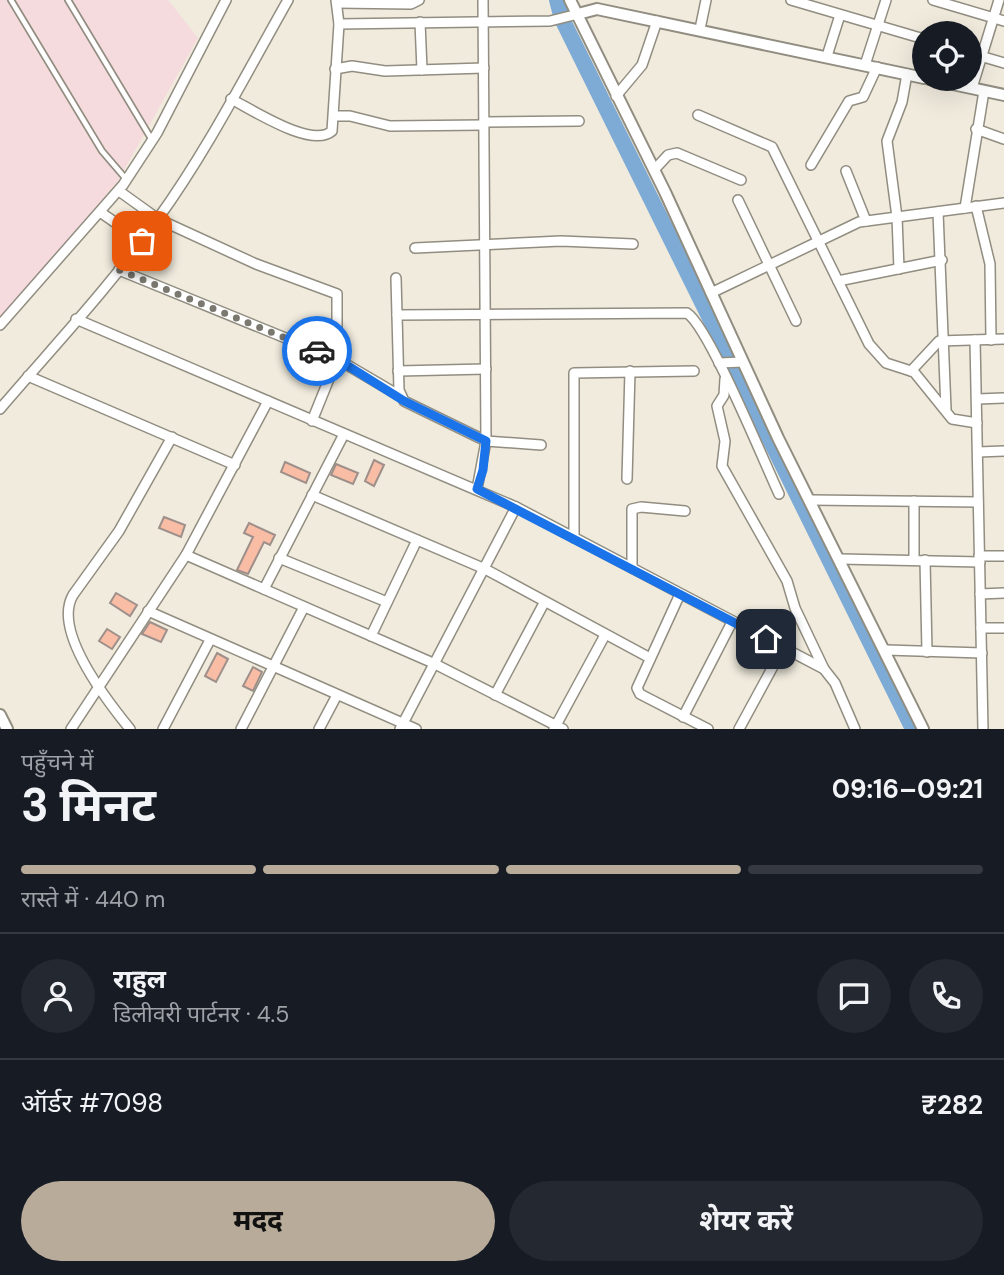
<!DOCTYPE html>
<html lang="hi">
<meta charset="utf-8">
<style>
:root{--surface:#171b24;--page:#242831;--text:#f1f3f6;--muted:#9ea1a6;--line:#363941;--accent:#b8ab9a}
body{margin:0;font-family:"DM Sans","Noto Sans Devanagari",sans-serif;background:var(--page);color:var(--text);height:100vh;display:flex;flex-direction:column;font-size:26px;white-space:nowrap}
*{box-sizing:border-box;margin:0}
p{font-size:23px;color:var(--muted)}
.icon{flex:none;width:38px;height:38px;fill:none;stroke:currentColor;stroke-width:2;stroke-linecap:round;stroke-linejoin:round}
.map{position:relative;height:729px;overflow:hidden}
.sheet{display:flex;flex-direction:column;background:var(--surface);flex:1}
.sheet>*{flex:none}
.buttons{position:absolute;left:912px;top:21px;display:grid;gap:14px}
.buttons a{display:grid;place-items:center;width:70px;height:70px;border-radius:50%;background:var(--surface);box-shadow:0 7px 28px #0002;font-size:35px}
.pin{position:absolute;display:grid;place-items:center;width:60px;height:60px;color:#fff;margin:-30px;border-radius:14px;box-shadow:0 4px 10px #0006}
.courier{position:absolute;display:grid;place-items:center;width:70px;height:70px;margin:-35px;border:5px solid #1a73e8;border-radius:50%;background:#fff;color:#222;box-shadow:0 2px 9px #0007}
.overview em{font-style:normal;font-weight:700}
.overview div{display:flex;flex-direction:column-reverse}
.overview{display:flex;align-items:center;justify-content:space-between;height:119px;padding:0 21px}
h1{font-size:46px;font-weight:700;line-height:52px}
.bar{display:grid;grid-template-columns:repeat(4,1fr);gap:10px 7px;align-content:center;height:84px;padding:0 21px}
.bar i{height:9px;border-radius:5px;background:var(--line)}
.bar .on{background:var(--accent)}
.bar p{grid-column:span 4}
.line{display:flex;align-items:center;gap:18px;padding:0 21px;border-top:2px solid var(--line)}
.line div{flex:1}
.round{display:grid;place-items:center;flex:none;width:74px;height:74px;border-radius:37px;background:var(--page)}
.cta{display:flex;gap:14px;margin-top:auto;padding:14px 21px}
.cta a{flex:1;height:80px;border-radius:42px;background:var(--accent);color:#111;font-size:28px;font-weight:700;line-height:80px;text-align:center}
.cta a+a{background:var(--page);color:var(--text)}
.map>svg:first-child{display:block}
.industrial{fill:#f5dade}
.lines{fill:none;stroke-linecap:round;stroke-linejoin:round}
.river{stroke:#7eabd5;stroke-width:16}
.building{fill:#f9bda5;stroke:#9e8f8a;stroke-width:2}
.service-casing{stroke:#918d80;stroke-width:8}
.minor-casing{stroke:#918d80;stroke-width:12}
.tertiary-casing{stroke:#918d80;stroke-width:14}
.service{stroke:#fff;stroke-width:4.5}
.minor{stroke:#fff;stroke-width:9}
.tertiary{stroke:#fff;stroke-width:10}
.done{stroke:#7b7870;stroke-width:7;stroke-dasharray:0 12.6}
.route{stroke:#1a73e8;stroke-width:9}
</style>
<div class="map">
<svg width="1004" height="729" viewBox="0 0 1004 729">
<rect width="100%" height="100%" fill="#f0ebdd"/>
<polygon class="industrial" points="0,0 168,0 198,38 118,181 0,318"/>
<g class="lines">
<polyline class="river" points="557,0 562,19 913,729"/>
</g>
<g class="building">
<polygon points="374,460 384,465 374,486 365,481"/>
<polygon points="285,462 310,473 306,483 281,472"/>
<polygon points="336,464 358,473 353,484 331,475"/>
<polygon points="164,517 185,525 181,537 159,528"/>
<polygon points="249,523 275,535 270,545 264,542 248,574 237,570 253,537 244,533"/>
<polygon points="116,593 137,605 130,616 110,603"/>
<polygon points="150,622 167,630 161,642 142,634"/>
<polygon points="107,629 120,637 112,649 99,641"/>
<polygon points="217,653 228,659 216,682 205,676"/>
<polygon points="253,667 262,672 253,691 243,686"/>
</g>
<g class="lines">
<g class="service-casing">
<g id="service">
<polyline points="11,0 102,151 126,179"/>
<polyline points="68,0 152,140"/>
</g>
</g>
<g class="minor-casing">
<g id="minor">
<polyline points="791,0 924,39"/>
<polyline points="933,0 1004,21"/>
<polyline points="337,3 411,4 419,0"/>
<polyline points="420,22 422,70"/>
<polyline points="339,24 550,21 578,14"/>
<polyline points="700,29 706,0"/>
<polyline points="970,53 1004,63"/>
<polyline points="827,56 840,15"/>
<polyline points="865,65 886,0"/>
<polyline points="335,69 352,66 385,71 484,68"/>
<polyline points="972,88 999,0"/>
<polyline points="616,96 642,65 657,21"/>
<path d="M231 99C253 110 312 149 332 131L339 24 336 0"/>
<polyline points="698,115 772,147 869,344 886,363 914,372 952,419 977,423"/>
<polyline points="335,116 350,116 390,126 484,125"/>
<polyline points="484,122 579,121"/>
<polyline points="976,129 1004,139"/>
<polyline points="811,165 849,101 863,97 877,67"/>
<polyline points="654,170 668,155 677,153 741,180"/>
<polyline points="846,171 866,221"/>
<polyline points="119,191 158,219 256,264 337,294 337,359 312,421"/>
<polyline points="738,200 796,321"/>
<polyline points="976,206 990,264 991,340"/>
<polyline points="965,208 984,91"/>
<polyline points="100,212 142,241"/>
<polyline points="938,212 946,409"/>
<polyline points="415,248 561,241 633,244"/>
<polyline points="899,269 897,217 887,141 902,102 907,74"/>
<polyline points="119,270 337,359 400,396"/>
<polyline points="396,278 399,390 404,401 486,441 541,445"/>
<polyline points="838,281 942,260"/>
<polyline points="711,293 859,222 1004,203"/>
<path d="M397 315 687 313C709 327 764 462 779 494"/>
<polyline points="76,319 516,507 400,729"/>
<polyline points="0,325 123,185 157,133 226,0"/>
<polyline points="975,340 983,729"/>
<polyline points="719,363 743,362"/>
<polyline points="398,371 486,369"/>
<polyline points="911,371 939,341 1004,339"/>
<polyline points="28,376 235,465"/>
<polyline points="725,379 724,395 717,406 725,441 722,466 787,581 795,608 824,669"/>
<polyline points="977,399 1004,398"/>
<path d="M0 409C53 347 110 287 157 220 207 151 246 74 288 0"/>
<polyline points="978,452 1004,451"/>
<polyline points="627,479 630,371"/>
<polyline points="477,489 486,441 483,0"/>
<polyline points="312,495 485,569 650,658"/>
<polyline points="810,500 978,502"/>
<polyline points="914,501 914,560"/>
<polyline points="516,507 824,669 835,683 855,729"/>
<polyline points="574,538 574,373 694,371"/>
<polyline points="186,555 433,663 563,729"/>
<polyline points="979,556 1004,556"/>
<polyline points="279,558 387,602"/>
<polyline points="840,559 980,562"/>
<polyline points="925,560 927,652"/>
<polyline points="632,568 632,509 641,507 685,511"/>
<polyline points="264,589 344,434"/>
<polyline points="680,594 637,688 640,694 708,729"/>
<polyline points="980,594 1004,593"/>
<polyline points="148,611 416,729"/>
<polyline points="981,628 1004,628"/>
<polyline points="371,636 417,540"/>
<polyline points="886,650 982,653"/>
<polyline points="495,695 544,603"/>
<polyline points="683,717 732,622"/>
<polyline points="71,729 186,555 268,401"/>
<path d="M130 729C108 702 52 631 73 595L119 531 172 437"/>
<polyline points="163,729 210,640"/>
<polyline points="241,729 304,607"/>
<polyline points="319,729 337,695"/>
<polyline points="554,729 605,635"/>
<polyline points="739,729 783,648"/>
</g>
</g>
<g class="tertiary-casing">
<g id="tertiary">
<polyline points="570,0 665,192 778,438 923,729"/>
<polyline points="578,14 597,9 924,78"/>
<polyline points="929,79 1004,95"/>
<polyline points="0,715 7,729"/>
</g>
</g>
<use href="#service" class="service"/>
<use href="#minor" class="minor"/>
<use href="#tertiary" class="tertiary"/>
</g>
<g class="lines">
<polyline class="done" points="142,241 119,270 317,351"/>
<polyline class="route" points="317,351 337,359 404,401 486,441 483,470 477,489 766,639"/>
</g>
</svg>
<div class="buttons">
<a><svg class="icon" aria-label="locate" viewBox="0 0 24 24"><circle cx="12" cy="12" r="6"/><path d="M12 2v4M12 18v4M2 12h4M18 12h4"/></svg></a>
</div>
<div class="pin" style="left:142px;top:241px;background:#ea580c"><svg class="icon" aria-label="bag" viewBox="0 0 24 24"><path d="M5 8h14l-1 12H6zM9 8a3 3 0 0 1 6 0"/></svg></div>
<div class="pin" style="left:766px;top:639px;background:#1f2937"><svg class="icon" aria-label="home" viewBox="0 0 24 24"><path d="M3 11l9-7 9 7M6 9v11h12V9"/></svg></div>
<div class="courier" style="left:317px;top:351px"><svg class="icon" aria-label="car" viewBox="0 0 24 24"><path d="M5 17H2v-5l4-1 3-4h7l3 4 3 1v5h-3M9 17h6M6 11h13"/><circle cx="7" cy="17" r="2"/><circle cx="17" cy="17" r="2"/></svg></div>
</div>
<section class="sheet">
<div class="overview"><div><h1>3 मिनट</h1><p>पहुँचने में</p></div><em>09:16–09:21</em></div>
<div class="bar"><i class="on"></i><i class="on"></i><i class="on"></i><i></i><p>रास्ते में · 440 m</p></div>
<div class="line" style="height:126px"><a class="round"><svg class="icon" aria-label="person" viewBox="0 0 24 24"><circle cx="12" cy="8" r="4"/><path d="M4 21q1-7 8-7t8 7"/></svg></a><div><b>राहुल</b><p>डिलीवरी पार्टनर · 4.5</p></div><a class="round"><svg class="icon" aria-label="chat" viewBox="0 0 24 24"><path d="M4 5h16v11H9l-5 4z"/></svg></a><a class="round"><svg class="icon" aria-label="phone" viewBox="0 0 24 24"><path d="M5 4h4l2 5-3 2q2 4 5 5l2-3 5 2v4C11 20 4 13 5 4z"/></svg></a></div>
<div class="line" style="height:91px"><div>ऑर्डर #7098</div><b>₹282</b></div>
<div class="cta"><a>मदद</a><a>शेयर करें</a></div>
</section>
